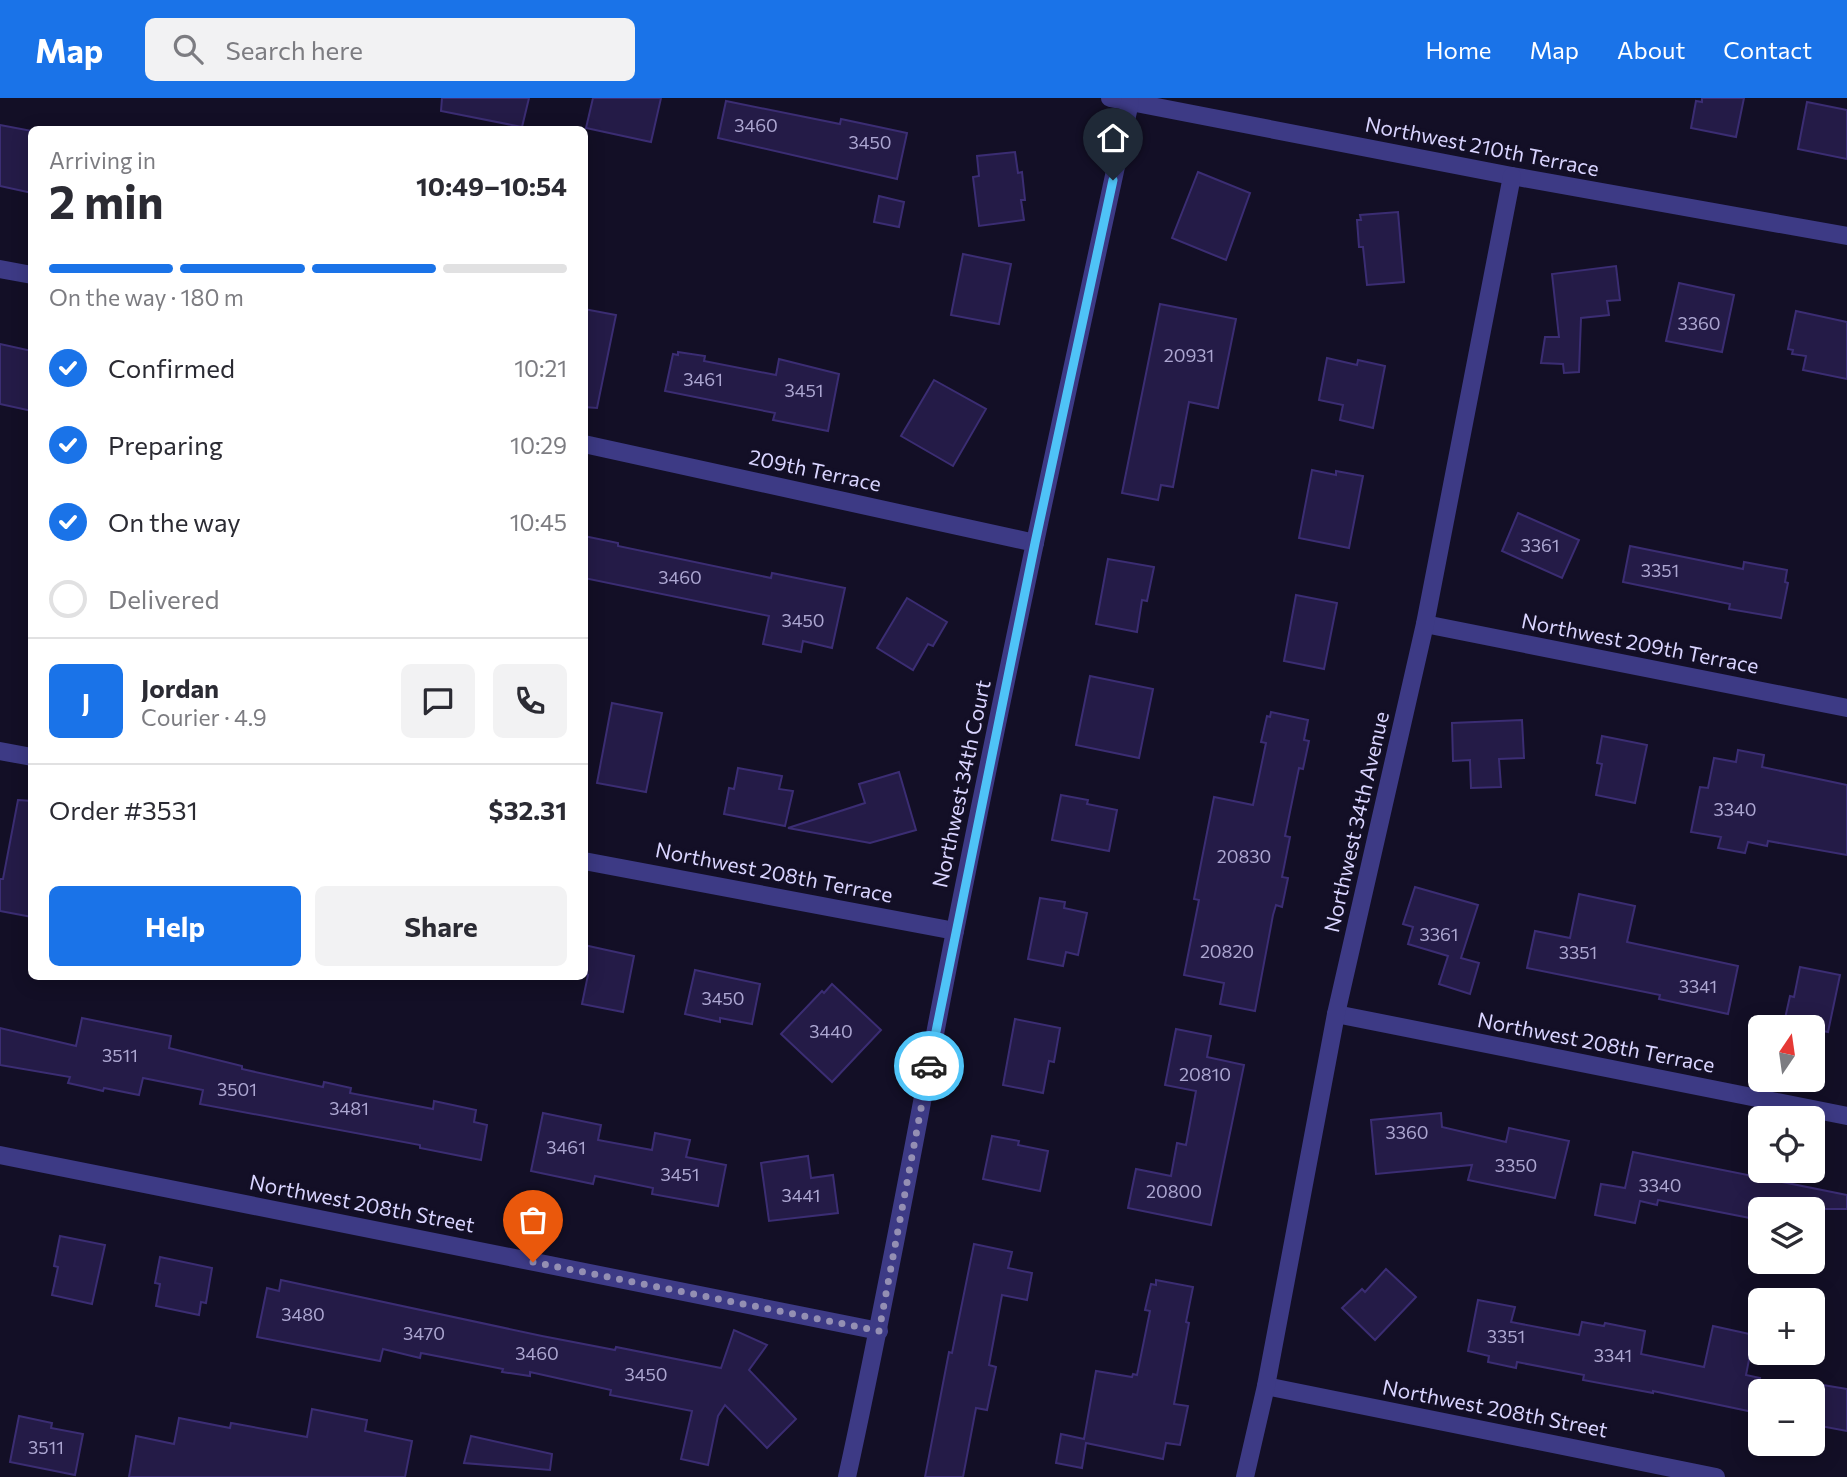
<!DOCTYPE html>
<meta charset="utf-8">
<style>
:root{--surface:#fff;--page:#f2f2f3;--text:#2b2b33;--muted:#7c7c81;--line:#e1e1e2;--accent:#1a73e8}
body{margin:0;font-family:Commissioner,sans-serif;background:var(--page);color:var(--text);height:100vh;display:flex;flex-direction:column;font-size:26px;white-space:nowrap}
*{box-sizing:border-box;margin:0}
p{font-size:23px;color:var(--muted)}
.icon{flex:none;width:38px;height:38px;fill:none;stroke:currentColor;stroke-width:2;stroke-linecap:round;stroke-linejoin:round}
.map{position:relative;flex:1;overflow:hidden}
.sheet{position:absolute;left:28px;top:28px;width:560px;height:854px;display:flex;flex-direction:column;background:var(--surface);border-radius:10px;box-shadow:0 4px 18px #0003}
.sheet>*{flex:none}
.needle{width:46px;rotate:13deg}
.fabs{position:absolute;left:1748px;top:917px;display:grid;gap:14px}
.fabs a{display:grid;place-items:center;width:77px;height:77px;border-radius:10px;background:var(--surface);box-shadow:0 4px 18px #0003;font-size:35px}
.pin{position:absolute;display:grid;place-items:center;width:60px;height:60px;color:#fff;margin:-72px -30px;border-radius:50% 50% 50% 0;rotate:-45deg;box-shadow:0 0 7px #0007}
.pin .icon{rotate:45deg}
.courier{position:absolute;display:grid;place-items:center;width:70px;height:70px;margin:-35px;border:5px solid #4fc3f7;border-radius:50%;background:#fff;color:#222;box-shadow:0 2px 9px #0007}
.summary em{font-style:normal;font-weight:700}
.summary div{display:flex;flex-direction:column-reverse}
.summary{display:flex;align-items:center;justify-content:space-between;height:119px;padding:0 21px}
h1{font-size:46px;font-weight:700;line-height:52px}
.bar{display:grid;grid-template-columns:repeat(4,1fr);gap:10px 7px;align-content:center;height:84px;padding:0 21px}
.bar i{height:9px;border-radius:5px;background:var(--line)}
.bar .current{background:var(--accent)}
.bar p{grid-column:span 4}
.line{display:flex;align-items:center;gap:18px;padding:0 21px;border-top:2px solid var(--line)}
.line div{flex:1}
.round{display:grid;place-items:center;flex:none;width:74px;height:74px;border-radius:10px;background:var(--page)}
ol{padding:0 21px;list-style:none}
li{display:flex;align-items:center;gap:21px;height:77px}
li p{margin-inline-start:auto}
li .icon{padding:7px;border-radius:50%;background:var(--accent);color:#fff;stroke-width:4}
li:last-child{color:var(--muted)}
li i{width:38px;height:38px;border:4px solid var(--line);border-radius:50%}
.cta{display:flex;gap:14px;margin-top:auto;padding:14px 21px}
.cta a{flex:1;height:80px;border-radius:10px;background:var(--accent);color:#fff;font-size:28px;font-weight:700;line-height:80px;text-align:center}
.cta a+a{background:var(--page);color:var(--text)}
header{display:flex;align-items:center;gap:42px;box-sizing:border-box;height:98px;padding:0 35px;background:var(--accent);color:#fff}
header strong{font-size:33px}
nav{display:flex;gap:38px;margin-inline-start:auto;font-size:24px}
.search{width:490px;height:63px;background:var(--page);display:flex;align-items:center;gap:18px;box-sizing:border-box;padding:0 24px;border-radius:10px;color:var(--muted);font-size:26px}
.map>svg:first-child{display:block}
.building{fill:#241b47;stroke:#3b2d73;stroke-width:2}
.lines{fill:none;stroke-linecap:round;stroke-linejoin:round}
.minor{stroke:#3d3a85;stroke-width:18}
.done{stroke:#948fb3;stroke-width:7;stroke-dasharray:0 12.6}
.route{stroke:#4fc3f7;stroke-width:9}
.labels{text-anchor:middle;stroke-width:7;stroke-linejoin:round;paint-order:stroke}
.number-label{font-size:18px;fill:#aca6d1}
.street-label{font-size:21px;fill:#d9d4ff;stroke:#130f26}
</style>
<header>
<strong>Map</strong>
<div class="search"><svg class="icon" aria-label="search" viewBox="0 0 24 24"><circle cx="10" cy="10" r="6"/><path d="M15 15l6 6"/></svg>Search here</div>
<nav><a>Home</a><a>Map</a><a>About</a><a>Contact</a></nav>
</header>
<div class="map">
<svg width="1847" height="1379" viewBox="0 0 1847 1379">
<rect width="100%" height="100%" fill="#130f26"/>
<g class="building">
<polygon points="442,0 529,0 522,29 441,13"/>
<polygon points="593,0 661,0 651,44 586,30"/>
<polygon points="1702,0 1744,0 1736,39 1691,30 1696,3 1702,4"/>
<polygon points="726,3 840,26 841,21 907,35 897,81 718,40"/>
<polygon points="1807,4 1847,12 1847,61 1798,51"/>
<polygon points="0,27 32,33 32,95 0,88"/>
<polygon points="1015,54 1018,75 1022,74 1025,102 1021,102 1024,122 979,128 973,79 979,78 977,58"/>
<polygon points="1198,74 1250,95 1226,162 1172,140"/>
<polygon points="879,98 904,104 899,129 874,124"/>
<polygon points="1398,114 1404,184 1367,187 1363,149 1359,149 1357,122 1361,122 1360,117"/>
<polygon points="963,156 1011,166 999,226 951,217"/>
<polygon points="1616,168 1620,202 1607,203 1609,217 1581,220 1579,274 1564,275 1563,266 1541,265 1545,239 1559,239 1552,176"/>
<polygon points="1679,185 1734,197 1722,254 1666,243"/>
<polygon points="1160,206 1236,221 1218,310 1189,304 1173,389 1161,387 1158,402 1122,395"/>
<polygon points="584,211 616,217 597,310 584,309"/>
<polygon points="1796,213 1847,224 1847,281 1803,272 1806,258 1792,256 1793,252 1788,251"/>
<polygon points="0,246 32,253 32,313 0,306"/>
<polygon points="678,254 705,258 704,263 776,277 779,261 839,276 828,333 773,322 775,315 665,293 673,256 678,257"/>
<polygon points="1327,260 1357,267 1358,262 1385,268 1373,330 1340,322 1343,307 1319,302"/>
<polygon points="934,282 986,311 953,368 901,338"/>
<polygon points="1312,372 1336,377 1336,373 1363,378 1349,450 1299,440"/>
<polygon points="1518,415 1579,442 1562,480 1502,453"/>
<polygon points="584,438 618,445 618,448 771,480 772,475 845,490 832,550 803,543 801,554 763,546 769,518 584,480"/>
<polygon points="1630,448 1743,471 1744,464 1787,472 1785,484 1788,485 1781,520 1729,511 1730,506 1623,484"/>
<polygon points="1108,461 1154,469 1147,503 1142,502 1137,534 1096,526"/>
<polygon points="1296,497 1337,505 1324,571 1284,563"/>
<polygon points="907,500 947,524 933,548 928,546 913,572 877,550"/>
<polygon points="1090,578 1153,591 1139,660 1076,647"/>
<polygon points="612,605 662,615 646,694 597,685"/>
<polygon points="1271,614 1308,622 1304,642 1309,643 1303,671 1299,670 1285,738 1290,739 1282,779 1288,780 1282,809 1276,807 1273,817 1255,913 1220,906 1224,885 1184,877 1199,802 1194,801 1214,699 1253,707 1266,645 1261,644 1267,618 1270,619"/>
<polygon points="1522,622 1524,660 1499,661 1501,689 1471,690 1470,662 1453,663 1452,625"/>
<polygon points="1602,638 1647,647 1635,705 1596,697 1602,666 1597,665"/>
<polygon points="1738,652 1764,657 1762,669 1847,687 1847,757 1768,743 1767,748 1748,744 1745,755 1718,750 1721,739 1691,734 1700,689 1708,690 1714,660 1736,664"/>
<polygon points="738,670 782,678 779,691 793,693 785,728 724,716 729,690 734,691"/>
<polygon points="899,674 916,732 870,745 788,730 865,705 859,686"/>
<polygon points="1061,697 1088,702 1087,706 1117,712 1109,753 1052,742"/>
<polygon points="18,702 32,703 32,819 0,813 0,781 3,781"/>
<polygon points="1415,789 1478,807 1461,860 1479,865 1470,896 1439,886 1448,858 1408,846 1413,829 1403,826"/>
<polygon points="1579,796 1635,808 1627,844 1738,868 1728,916 1659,901 1660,897 1527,870 1535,833 1570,840"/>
<polygon points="1040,800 1065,804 1064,810 1087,815 1078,857 1066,854 1063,868 1028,861"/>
<polygon points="584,847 634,858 623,914 582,906 588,877 584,876"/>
<polygon points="1800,869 1840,877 1828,934 1813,931 1813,929 1784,925 1790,898 1794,899"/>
<polygon points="695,872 760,886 752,926 720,920 720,924 685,916"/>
<polygon points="832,886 881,932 832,984 781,936 822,893 824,895"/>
<polygon points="82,920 171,938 169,950 242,968 242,971 323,989 324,984 351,990 350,995 433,1011 434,1003 476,1012 474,1024 487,1027 481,1062 420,1050 420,1047 200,1006 203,992 143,980 139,997 104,990 103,993 86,989 68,985 70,979 0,967 0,930 76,948"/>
<polygon points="1015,921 1060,930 1054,964 1049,963 1043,995 1003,987"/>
<polygon points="1176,931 1211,938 1207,959 1244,967 1211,1127 1128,1110 1136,1071 1171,1078 1177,1045 1186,1047 1196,993 1165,987"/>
<polygon points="543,1015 601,1027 598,1042 652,1052 655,1035 690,1042 686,1059 726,1067 718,1108 652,1096 653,1090 595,1078 593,1086 531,1073"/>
<polygon points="1441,1015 1442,1029 1506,1044 1509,1030 1569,1043 1555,1100 1468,1082 1472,1067 1376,1076 1371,1022"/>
<polygon points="992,1038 1019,1043 1018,1047 1048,1053 1040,1093 983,1081"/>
<polygon points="1633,1054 1847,1097 1847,1111 1760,1111 1760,1122 1658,1102 1657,1107 1640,1103 1635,1125 1595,1117 1601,1086 1625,1090"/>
<polygon points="808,1058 811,1080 833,1077 838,1115 769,1123 761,1065"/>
<polygon points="60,1138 105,1147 92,1206 52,1197 58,1169 54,1168"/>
<polygon points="974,1146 1012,1154 1008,1170 1032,1175 1027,1202 1002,1197 989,1267 996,1269 987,1312 976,1310 963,1379 925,1379 949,1254 952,1255"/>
<polygon points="160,1159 212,1170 206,1205 201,1204 199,1217 156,1208 160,1186 155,1185"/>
<polygon points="1386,1171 1416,1199 1375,1242 1342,1210 1362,1191 1365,1194"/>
<polygon points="281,1182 542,1238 615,1252 616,1249 721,1270 734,1232 767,1247 749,1272 796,1321 767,1350 725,1307 718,1318 708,1367 681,1361 692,1313 610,1297 611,1292 530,1274 530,1278 502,1274 503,1271 421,1255 420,1260 383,1251 380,1263 257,1239 267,1190 279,1193"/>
<polygon points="1156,1182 1193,1189 1186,1224 1189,1225 1174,1306 1188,1308 1180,1347 1166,1345 1163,1361 1086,1345 1082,1370 1056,1365 1061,1336 1084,1341 1096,1273 1132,1279 1133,1276 1137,1277 1150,1213 1145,1212 1151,1186 1156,1187"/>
<polygon points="1478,1202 1515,1209 1511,1224 1579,1237 1582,1224 1604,1228 1605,1225 1645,1233 1641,1256 1704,1269 1713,1228 1754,1237 1746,1277 1760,1280 1753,1314 1653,1293 1653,1295 1583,1282 1584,1277 1517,1264 1516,1270 1488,1264 1489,1258 1468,1253"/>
<polygon points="1823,1287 1847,1291 1847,1333 1815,1327"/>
<polygon points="312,1311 367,1322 365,1333 412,1343 405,1379 129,1379 136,1338 174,1346 179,1320 230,1330 231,1325 307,1339"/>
<polygon points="19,1318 52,1325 51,1330 83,1336 75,1377 10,1364"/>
<polygon points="471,1338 552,1356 550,1372 464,1365"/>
</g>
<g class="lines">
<g class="minor">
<polyline points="1110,0 1512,78 1847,138"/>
<polyline points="0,171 32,177"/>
<polyline points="584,346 1035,445"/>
<polyline points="1425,526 1847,610"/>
<polyline points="0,653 32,659"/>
<polyline points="584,763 955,833"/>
<polyline points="1336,916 1847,1018"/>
<polyline points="0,1057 879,1233"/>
<polyline points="1266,1288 1716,1379"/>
<path d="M847 1379C887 1198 919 1015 955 833 1010 556 1070 280 1130 4"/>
<polyline points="1245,1379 1266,1288 1336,916 1425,526 1512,78"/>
</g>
</g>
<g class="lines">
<polyline class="done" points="533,1164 879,1233 929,968"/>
<polyline class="route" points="929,968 1035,445 1113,82"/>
</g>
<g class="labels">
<g class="number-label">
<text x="756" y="34">3460</text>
<text x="870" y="51">3450</text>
<text x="1699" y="232">3360</text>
<text x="1189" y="264">20931</text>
<text x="703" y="288">3461</text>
<text x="804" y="299">3451</text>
<text x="1540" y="454">3361</text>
<text x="1660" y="479">3351</text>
<text x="680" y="486">3460</text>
<text x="803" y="529">3450</text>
<text x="1735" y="718">3340</text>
<text x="1244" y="765">20830</text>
<text x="1439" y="843">3361</text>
<text x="1227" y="860">20820</text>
<text x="1578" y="861">3351</text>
<text x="1698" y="895">3341</text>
<text x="723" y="907">3450</text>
<text x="831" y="940">3440</text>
<text x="120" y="964">3511</text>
<text x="1205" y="983">20810</text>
<text x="237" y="998">3501</text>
<text x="349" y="1017">3481</text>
<text x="1407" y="1041">3360</text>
<text x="566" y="1056">3461</text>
<text x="1516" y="1074">3350</text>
<text x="680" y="1083">3451</text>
<text x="1660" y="1094">3340</text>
<text x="1174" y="1100">20800</text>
<text x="801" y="1104">3441</text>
<text x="303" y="1223">3480</text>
<text x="424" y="1242">3470</text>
<text x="1506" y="1245">3351</text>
<text x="537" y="1262">3460</text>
<text x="1613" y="1264">3341</text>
<text x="646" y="1283">3450</text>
<text x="46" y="1356">3511</text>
</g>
<g class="street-label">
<text transform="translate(1482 49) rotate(11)" y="7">Northwest 210th Terrace</text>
<text transform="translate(815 373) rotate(12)" y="7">209th Terrace</text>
<text transform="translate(1640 546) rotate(11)" y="7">Northwest 209th Terrace</text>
<text transform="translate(962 686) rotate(-78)" y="7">Northwest 34th Court</text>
<text transform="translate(1357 724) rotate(-77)" y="7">Northwest 34th Avenue</text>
<text transform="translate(774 775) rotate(11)" y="7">Northwest 208th Terrace</text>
<text transform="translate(1596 945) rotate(11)" y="7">Northwest 208th Terrace</text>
<text transform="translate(362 1106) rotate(11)" y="7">Northwest 208th Street</text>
<text transform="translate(1495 1311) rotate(11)" y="7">Northwest 208th Street</text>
</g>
</g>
</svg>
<div class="fabs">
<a><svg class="needle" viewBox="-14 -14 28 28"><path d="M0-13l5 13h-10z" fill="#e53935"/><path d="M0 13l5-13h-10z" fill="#7c7c81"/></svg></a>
<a><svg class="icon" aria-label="locate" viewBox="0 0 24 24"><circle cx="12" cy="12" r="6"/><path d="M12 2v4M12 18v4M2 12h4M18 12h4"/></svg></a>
<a><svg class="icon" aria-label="layers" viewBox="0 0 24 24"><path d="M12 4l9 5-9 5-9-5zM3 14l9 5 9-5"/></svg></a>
<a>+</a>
<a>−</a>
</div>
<div class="pin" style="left:533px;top:1164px;background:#ea580c"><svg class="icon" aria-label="bag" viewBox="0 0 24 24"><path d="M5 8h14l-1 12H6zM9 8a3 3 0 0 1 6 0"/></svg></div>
<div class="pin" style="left:1113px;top:82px;background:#1f2937"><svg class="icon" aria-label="home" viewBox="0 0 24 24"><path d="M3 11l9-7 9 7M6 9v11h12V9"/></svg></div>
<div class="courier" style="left:929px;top:968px"><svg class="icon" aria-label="car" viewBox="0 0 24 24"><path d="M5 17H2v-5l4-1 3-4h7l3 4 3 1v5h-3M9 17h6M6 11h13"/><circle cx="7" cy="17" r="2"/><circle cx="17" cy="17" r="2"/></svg></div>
<section class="sheet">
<div class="summary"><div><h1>2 min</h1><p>Arriving in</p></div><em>10:49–10:54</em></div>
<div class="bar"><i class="current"></i><i class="current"></i><i class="current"></i><i></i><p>On the way · 180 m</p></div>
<ol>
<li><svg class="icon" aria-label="check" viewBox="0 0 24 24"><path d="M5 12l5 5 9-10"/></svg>Confirmed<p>10:21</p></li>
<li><svg class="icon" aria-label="check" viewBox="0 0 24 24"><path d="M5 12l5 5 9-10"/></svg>Preparing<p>10:29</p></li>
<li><svg class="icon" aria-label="check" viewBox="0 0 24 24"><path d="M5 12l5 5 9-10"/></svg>On the way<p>10:45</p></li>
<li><i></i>Delivered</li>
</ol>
<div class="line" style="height:126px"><b class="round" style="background:var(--accent);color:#fff">J</b><div><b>Jordan</b><p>Courier · 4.9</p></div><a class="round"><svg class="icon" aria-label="chat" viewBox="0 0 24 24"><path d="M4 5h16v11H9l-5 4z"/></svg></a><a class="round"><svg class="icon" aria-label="phone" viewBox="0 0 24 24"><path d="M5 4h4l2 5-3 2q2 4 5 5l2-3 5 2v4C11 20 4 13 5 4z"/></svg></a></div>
<div class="line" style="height:91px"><div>Order #3531</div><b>$32.31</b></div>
<div class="cta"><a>Help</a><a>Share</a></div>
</section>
</div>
